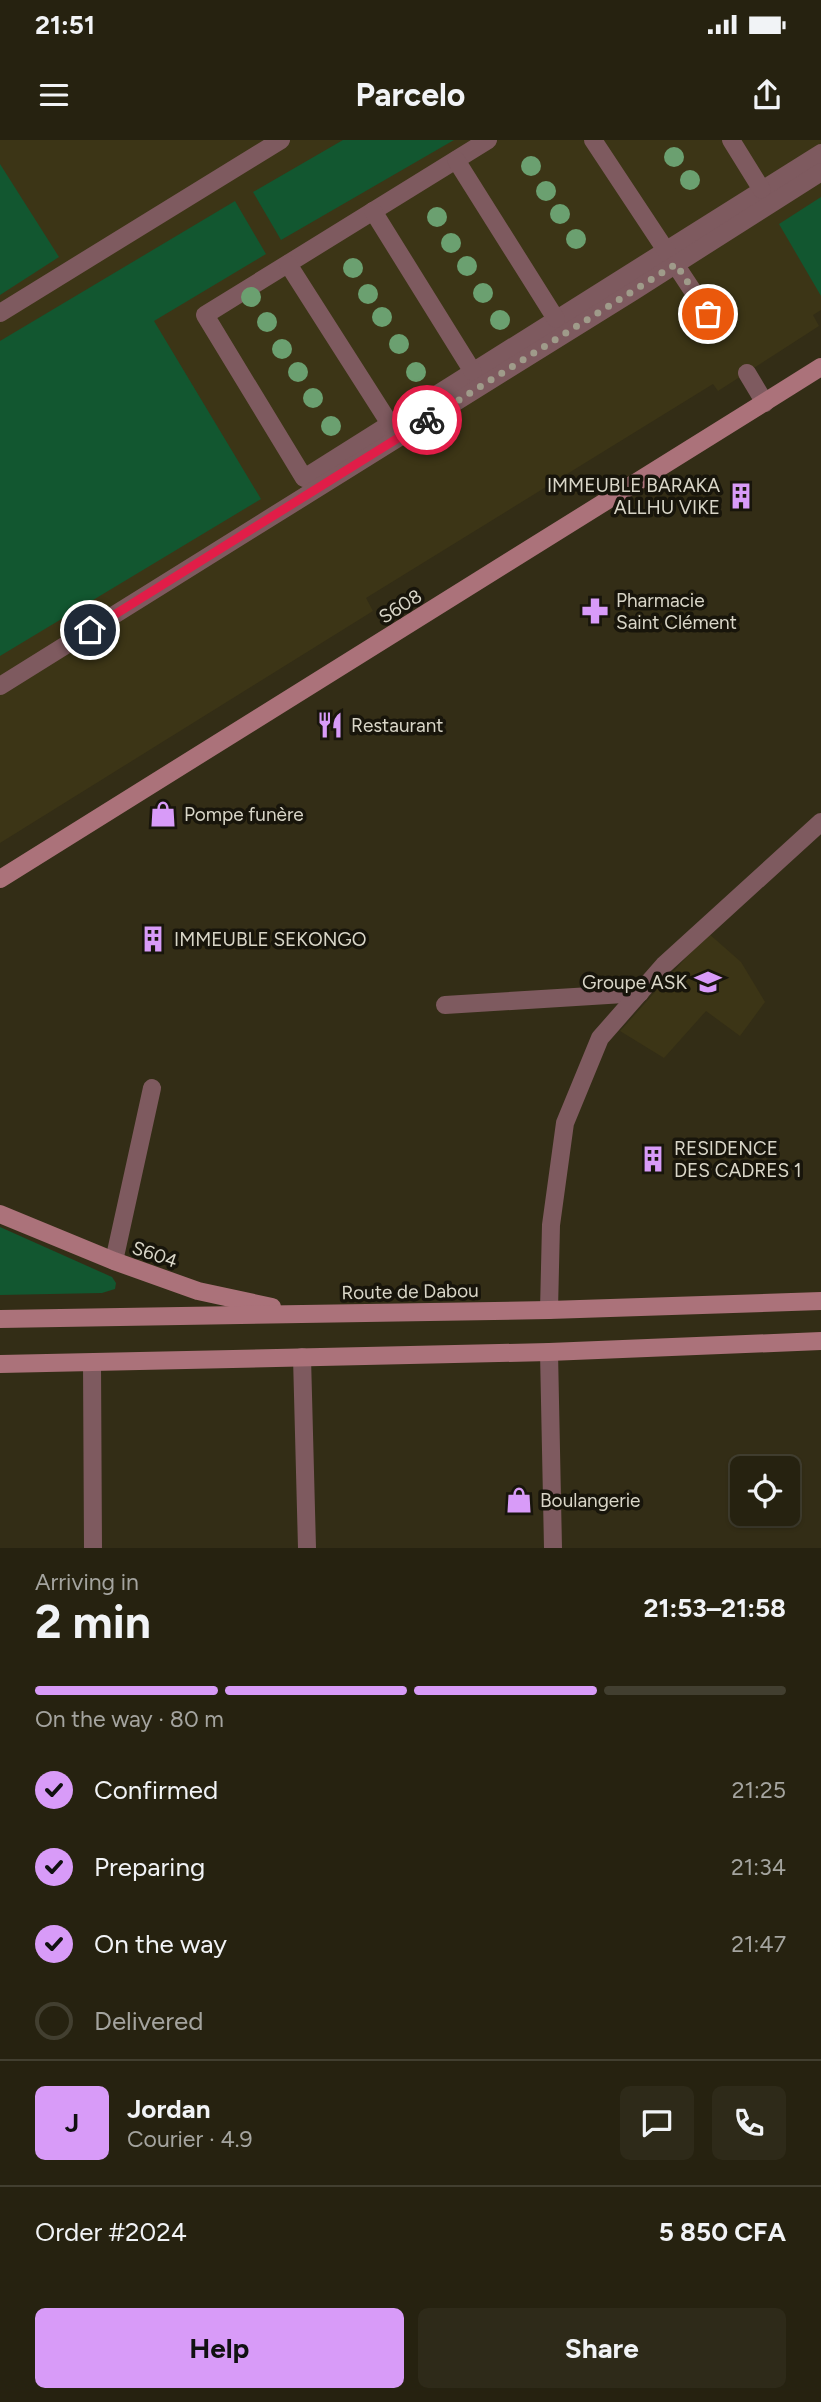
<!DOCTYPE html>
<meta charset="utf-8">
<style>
:root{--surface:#262210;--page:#2e2a19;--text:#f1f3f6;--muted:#a4a49f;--line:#423f30;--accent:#d89bf8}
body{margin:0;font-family:Figtree,sans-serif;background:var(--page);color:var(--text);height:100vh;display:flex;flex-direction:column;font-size:26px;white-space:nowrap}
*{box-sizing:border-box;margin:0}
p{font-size:23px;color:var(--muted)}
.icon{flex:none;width:38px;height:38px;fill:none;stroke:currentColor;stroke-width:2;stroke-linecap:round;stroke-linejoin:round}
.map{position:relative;height:1408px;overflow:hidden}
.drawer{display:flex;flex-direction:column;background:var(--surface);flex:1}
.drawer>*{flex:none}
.tools{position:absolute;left:730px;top:1316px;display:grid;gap:14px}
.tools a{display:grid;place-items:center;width:70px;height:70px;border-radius:10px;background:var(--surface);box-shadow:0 2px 5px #0004,0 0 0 2px var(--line);font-size:35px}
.pin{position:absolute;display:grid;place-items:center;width:60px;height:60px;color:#fff;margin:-30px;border:4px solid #fff;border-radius:50%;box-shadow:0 2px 7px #0007}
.courier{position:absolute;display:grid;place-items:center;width:70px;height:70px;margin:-35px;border:5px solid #e11d48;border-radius:50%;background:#fff;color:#222;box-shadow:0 2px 9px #0007}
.summary em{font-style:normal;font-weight:700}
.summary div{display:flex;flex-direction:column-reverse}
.summary{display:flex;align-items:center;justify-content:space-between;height:119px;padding:0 35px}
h1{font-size:46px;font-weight:700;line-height:52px}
.bar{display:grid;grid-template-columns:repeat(4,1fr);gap:10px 7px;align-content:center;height:84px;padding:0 35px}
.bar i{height:9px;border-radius:5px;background:var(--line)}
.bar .on{background:var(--accent)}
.bar p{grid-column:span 4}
.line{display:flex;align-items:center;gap:18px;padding:0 35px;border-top:2px solid var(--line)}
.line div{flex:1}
.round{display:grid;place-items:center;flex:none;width:74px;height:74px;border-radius:10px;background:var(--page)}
ol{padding:0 35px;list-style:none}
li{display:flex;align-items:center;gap:21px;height:77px}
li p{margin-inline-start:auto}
li .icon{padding:7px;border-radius:50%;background:var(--accent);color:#111;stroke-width:4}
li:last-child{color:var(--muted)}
li i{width:38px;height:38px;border:4px solid var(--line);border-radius:50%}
.action{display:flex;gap:14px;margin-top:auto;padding:14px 35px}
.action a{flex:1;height:80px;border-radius:10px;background:var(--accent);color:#111;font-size:28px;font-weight:700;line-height:80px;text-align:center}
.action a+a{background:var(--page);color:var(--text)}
.status{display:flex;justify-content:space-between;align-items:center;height:49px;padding:0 35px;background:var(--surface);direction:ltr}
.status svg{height:19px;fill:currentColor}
header{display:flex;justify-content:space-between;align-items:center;height:91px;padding:0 35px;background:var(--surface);font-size:32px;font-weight:700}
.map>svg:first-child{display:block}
.built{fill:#3c3516}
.green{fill:#125730}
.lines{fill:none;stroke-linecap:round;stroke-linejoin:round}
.lane{stroke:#7e5a5f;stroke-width:18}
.street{stroke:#7e5a5f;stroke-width:18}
.secondary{stroke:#ab727a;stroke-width:18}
.tree{fill:#6ba070}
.done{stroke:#9f9b8a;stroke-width:7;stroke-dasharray:0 12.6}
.route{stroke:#e11d48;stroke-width:9}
.labels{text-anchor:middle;stroke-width:7;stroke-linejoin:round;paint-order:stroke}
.poi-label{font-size:19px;fill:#d9d6c8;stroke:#18150b;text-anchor:start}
.street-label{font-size:19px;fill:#d9d6c8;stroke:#18150b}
</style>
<div class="status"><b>21:51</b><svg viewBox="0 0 49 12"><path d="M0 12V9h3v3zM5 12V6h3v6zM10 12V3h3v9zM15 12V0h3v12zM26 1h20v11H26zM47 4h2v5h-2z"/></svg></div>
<header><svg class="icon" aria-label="menu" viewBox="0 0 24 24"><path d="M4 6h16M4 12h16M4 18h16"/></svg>Parcelo<svg class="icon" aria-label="share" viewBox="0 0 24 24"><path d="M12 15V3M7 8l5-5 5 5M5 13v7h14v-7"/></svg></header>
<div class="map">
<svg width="821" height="1408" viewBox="0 0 821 1408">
<rect width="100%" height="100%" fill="#332d16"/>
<g class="built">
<polygon points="0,0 821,0 821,170 813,175 819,186 718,251 713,244 366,458 373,471 0,703"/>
<polygon points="708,793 741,822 765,862 740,896 706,871 664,918 620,891"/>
</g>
<g class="green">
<polygon points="343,0 454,0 281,100 253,52"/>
<polygon points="0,24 59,117 0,155"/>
<polygon points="821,57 821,156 779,84"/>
<polygon points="235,61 266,114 154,181 261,359 0,516 0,201"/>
<polygon points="0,1087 112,1137 116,1143 115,1149 102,1153 0,1155"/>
</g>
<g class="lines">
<g class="lane">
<polyline points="488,0 205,175 304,338 821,13"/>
<polyline points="593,0 708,174"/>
<polyline points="731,0 762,50"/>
<polyline points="456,20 556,179"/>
<polyline points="373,71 473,232"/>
<polyline points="288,124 390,284"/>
<polyline points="0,173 281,0"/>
<polyline points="747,233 765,263"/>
<polyline points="0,546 634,151 821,32"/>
<polyline points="445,865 640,853"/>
<polyline points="114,1121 152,948"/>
</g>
<g class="street">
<polyline points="549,1170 551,1085 565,983 600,898 664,825 821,682"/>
<polyline points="549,1212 553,1408"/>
<polyline points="302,1217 307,1408"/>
<polyline points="92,1223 93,1408"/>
</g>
<g class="secondary">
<polyline points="0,739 821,227"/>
<polyline points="0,1074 114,1121 198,1151 272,1167"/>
<polyline points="0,1179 549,1170 821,1161"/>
<polyline points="0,1224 549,1212 821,1201"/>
</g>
</g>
<g class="tree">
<circle cx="674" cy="17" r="10"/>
<circle cx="531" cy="26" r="10"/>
<circle cx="690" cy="40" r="10"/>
<circle cx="546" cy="51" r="10"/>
<circle cx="560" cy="74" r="10"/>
<circle cx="437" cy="77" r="10"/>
<circle cx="576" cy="99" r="10"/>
<circle cx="451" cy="103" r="10"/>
<circle cx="467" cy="126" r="10"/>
<circle cx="353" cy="128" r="10"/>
<circle cx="483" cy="153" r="10"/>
<circle cx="368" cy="154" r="10"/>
<circle cx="251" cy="157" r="10"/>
<circle cx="382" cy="177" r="10"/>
<circle cx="500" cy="180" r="10"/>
<circle cx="267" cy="182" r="10"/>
<circle cx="399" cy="204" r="10"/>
<circle cx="282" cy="209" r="10"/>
<circle cx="298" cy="232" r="10"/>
<circle cx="416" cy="232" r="10"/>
<circle cx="313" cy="258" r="10"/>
<circle cx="331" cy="286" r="10"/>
</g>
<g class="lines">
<polyline class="done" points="427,280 676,124 708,174"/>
<polyline class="route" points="90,490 427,280"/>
</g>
<defs>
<g id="building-bare" transform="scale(2.1)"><path d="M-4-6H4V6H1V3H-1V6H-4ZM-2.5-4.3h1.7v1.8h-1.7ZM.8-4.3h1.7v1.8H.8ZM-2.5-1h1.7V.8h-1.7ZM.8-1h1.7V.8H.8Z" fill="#d89bf8" stroke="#18150b" stroke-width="2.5" paint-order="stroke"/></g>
<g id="pharmacy-bare" transform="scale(2.1)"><path d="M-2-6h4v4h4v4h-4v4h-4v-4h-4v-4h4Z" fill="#d89bf8" stroke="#18150b" stroke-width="2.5" paint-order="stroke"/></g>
<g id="restaurant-bare" transform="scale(2.1)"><path d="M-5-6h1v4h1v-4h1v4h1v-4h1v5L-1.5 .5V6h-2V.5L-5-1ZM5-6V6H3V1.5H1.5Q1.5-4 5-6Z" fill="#d89bf8" stroke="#18150b" stroke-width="2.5" paint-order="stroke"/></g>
<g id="shop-bare" transform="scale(2.1)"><path d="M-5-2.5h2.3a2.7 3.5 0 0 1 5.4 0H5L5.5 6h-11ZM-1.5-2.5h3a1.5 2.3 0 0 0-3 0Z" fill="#d89bf8" stroke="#18150b" stroke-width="2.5" paint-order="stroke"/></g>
<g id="school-bare" transform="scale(2.1)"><path d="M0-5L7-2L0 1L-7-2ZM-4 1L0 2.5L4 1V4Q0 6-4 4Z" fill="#d89bf8" stroke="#18150b" stroke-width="2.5" paint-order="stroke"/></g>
</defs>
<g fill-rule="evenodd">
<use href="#building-bare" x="741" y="356"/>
<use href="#pharmacy-bare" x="595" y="471"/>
<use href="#restaurant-bare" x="330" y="585"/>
<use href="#shop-bare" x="163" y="674"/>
<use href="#building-bare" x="153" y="799"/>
<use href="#school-bare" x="708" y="842"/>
<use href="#building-bare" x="653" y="1019"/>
<use href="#shop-bare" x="519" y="1360"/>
</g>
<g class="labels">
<g class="poi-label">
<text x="720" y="352" text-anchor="end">IMMEUBLE BARAKA<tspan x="720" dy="22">ALLHU VIKE</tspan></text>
<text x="616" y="467">Pharmacie<tspan x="616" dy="22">Saint Clément</tspan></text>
<text x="351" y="592">Restaurant</text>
<text x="184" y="681">Pompe funère</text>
<text x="174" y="806">IMMEUBLE SEKONGO</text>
<text x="687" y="849" text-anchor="end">Groupe ASK</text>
<text x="674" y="1015">RESIDENCE<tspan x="674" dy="22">DES CADRES 1</tspan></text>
<text x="540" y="1367">Boulangerie</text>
</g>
<g class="street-label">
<text transform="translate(400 466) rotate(-32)" y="7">S608</text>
<text transform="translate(155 1114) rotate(19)" y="7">S604</text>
<text transform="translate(410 1151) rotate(-1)" y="7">Route de Dabou</text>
</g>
</g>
</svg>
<div class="tools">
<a><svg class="icon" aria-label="locate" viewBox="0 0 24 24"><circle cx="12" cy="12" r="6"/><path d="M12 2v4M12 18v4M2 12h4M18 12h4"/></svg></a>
</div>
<div class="pin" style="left:708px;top:174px;background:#ea580c"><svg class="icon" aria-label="bag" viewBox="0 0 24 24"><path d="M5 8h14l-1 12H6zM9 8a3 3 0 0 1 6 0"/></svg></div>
<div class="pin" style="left:90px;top:490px;background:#1f2937"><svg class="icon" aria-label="home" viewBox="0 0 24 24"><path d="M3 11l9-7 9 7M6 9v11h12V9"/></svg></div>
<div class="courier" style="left:427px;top:280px"><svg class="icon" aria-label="bike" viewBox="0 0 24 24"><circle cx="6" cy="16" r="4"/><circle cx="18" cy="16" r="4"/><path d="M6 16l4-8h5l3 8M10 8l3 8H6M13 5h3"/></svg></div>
</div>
<section class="drawer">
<div class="summary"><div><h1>2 min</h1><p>Arriving in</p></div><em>21:53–21:58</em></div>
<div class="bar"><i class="on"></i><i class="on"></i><i class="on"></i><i></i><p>On the way · 80 m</p></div>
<ol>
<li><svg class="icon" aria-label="check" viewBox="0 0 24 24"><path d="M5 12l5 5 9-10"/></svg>Confirmed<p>21:25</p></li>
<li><svg class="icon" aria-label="check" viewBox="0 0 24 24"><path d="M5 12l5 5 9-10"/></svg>Preparing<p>21:34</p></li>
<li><svg class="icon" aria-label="check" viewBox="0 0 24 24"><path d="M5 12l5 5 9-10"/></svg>On the way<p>21:47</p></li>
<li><i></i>Delivered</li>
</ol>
<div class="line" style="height:126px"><b class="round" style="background:var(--accent);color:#111">J</b><div><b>Jordan</b><p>Courier · 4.9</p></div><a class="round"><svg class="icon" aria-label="chat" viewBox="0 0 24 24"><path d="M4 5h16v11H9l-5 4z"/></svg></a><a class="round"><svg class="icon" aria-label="phone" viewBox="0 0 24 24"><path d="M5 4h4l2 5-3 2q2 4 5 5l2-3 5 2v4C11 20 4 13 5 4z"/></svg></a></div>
<div class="line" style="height:91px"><div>Order #2024</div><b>5 850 CFA</b></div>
<div class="action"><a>Help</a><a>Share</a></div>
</section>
